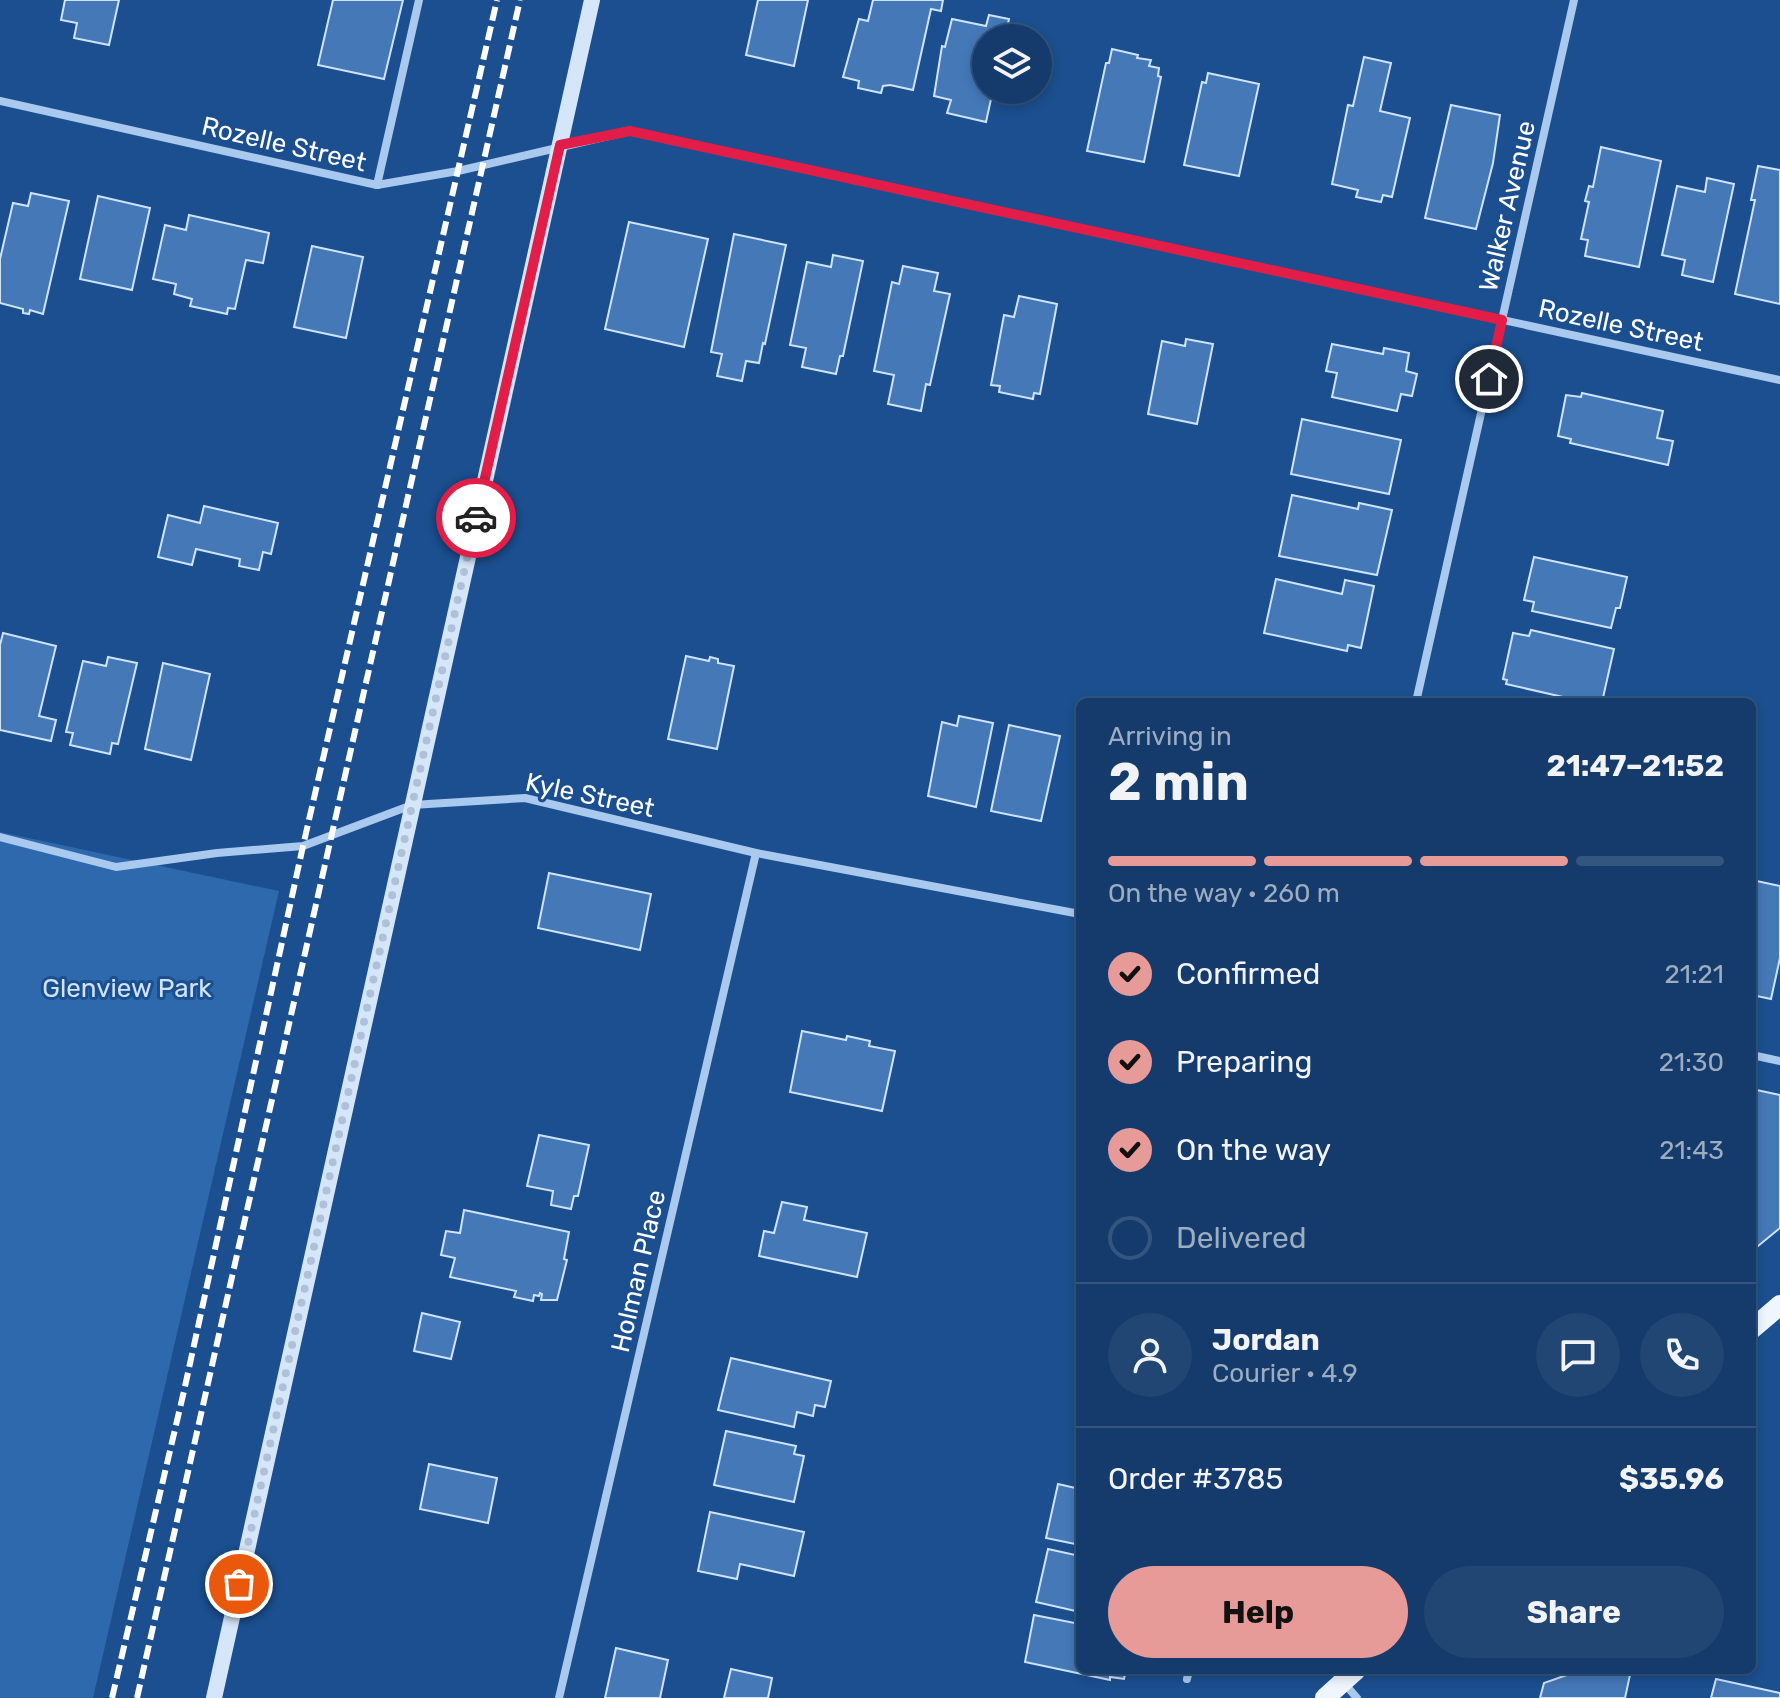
<!DOCTYPE html>
<meta charset="utf-8">
<style>
:root{--surface:#143b6b;--page:#214673;--text:#f1f3f6;--muted:#9dadc1;--line:#33557e;--accent:#e69b98}
body{margin:0;font-family:Rubik,sans-serif;background:var(--page);color:var(--text);height:100vh;display:flex;flex-direction:column;font-size:30px;white-space:nowrap}
*{box-sizing:border-box;margin:0}
p{font-size:26px;color:var(--muted)}
.icon{flex:none;width:44px;height:44px;fill:none;stroke:currentColor;stroke-width:2;stroke-linecap:round;stroke-linejoin:round}
.map{position:relative;flex:1;overflow:hidden}
.side{position:absolute;left:1076px;top:698px;width:680px;height:976px;display:flex;flex-direction:column;background:var(--surface);border-radius:12px;box-shadow:0 4px 12px #0003,0 0 0 2px var(--line)}
.side>*{flex:none}
.buttons{position:absolute;left:972px;top:24px;display:grid;gap:16px}
.buttons a{display:grid;place-items:center;width:80px;height:80px;border-radius:50%;background:var(--surface);box-shadow:0 4px 12px #0003,0 0 0 2px var(--line);font-size:40px}
.pin{position:absolute;display:grid;place-items:center;width:68px;height:68px;color:#fff;margin:-34px;border:4px solid #fff;border-radius:50%;box-shadow:0 2px 8px #0007}
.courier{position:absolute;display:grid;place-items:center;width:80px;height:80px;margin:-40px;border:6px solid #e11d48;border-radius:50%;background:#fff;color:#222;box-shadow:0 2px 10px #0007}
.overview em{font-style:normal;font-weight:700}
.overview div{display:flex;flex-direction:column-reverse}
.overview{display:flex;align-items:center;justify-content:space-between;height:136px;padding:0 32px}
h1{font-size:52px;font-weight:700;line-height:60px}
.bar{display:grid;grid-template-columns:repeat(4,1fr);gap:12px 8px;align-content:center;height:96px;padding:0 32px}
.bar i{height:10px;border-radius:6px;background:var(--line)}
.bar .selected{background:var(--accent)}
.bar p{grid-column:span 4}
.line{display:flex;align-items:center;gap:20px;padding:0 32px;border-top:2px solid var(--line)}
.line div{flex:1}
.round{display:grid;place-items:center;flex:none;width:84px;height:84px;border-radius:42px;background:var(--page)}
ol{padding:0 32px;list-style:none}
li{display:flex;align-items:center;gap:24px;height:88px}
li p{margin-inline-start:auto}
li .icon{padding:8px;border-radius:50%;background:var(--accent);color:#111;stroke-width:4}
li:last-child{color:var(--muted)}
li i{width:44px;height:44px;border:4px solid var(--line);border-radius:50%}
.primary-button{display:flex;gap:16px;margin-top:auto;padding:16px 32px}
.primary-button a{flex:1;height:92px;border-radius:48px;background:var(--accent);color:#111;font-size:32px;font-weight:700;line-height:92px;text-align:center}
.primary-button a+a{background:var(--page);color:var(--text)}
.map>svg:first-child{display:block}
.green{fill:#2e69ad}
.building{fill:#4478b7;stroke:#cfe3fa;stroke-width:2}
.lines{fill:none;stroke-linecap:round;stroke-linejoin:round}
.minor{stroke:#a9c9ee;stroke-width:8}
.secondary{stroke:#d6e6fa;stroke-width:16}
.primary{stroke:#f0f6ff;stroke-width:20}
.rail{stroke:#fff;stroke-width:6;stroke-dasharray:14 6;stroke-linecap:butt}
.done{stroke:#afc1d8;stroke-width:8;stroke-dasharray:0 14.4}
.route{stroke:#e11d48;stroke-width:10}
.labels{text-anchor:middle;stroke-width:6;stroke-linejoin:round;paint-order:stroke}
.street-label{font-size:26px;fill:#fff;stroke:#1b4f8f}
.park-label{font-size:26px;fill:#cfe3fa;stroke:#1b4f8f}
</style>
<div class="map">
<svg width="1780" height="1698" viewBox="0 0 1780 1698">
<rect width="100%" height="100%" fill="#1b4f8f"/>
<polygon class="green" points="0,832 279,891 93,1698 0,1698"/>
<g class="building">
<polygon points="65,0 119,0 109,45 74,38 77,23 61,20"/>
<polygon points="333,0 403,0 384,79 318,65"/>
<polygon points="758,0 808,0 794,66 746,55"/>
<polygon points="873,0 943,0 941,11 931,9 913,90 890,85 883,86 881,93 858,88 859,81 843,77 859,19 868,21"/>
<polygon points="989,15 1009,19 1006,34 1009,35 1008,38 986,38 986,90 993,90 986,122 947,113 951,100 934,96 942,46 945,47 952,19 986,26"/>
<polygon points="1112,49 1138,55 1137,58 1151,60 1149,66 1159,68 1158,76 1161,77 1144,162 1087,151 1106,63 1109,63"/>
<polygon points="1364,57 1391,63 1380,111 1410,118 1392,197 1383,195 1381,202 1356,197 1358,190 1332,184 1348,105 1353,106"/>
<polygon points="1208,73 1259,84 1239,176 1184,165 1202,82 1206,83"/>
<polygon points="1451,105 1500,115 1493,163 1476,229 1425,218"/>
<polygon points="1601,147 1661,161 1639,267 1585,256 1588,240 1581,239 1589,202 1585,201 1589,186 1593,187"/>
<polygon points="1758,166 1780,170 1780,304 1735,294 1755,200 1751,200"/>
<polygon points="1707,178 1734,184 1713,282 1682,275 1685,260 1662,255 1677,186 1705,192"/>
<polygon points="31,193 69,201 43,314 30,310 29,314 23,313 23,309 0,303 0,259 13,203 28,206"/>
<polygon points="98,196 150,208 132,290 80,279"/>
<polygon points="189,215 269,233 263,263 246,260 235,309 228,308 227,314 190,306 192,299 174,294 176,284 153,279 165,225 186,230"/>
<polygon points="629,222 708,239 684,347 605,329"/>
<polygon points="734,234 786,245 765,344 763,343 759,363 746,361 742,381 717,376 722,354 711,352"/>
<polygon points="312,246 363,257 346,338 294,327"/>
<polygon points="833,255 863,261 843,356 840,356 836,374 802,367 806,348 790,345 807,262 831,267"/>
<polygon points="903,266 938,273 934,291 950,294 930,385 926,384 921,411 888,404 894,375 874,371 892,282 899,284"/>
<polygon points="1019,296 1057,304 1040,394 1034,393 1033,399 999,392 1000,386 991,385 1004,315 1014,317"/>
<polygon points="1186,339 1213,344 1197,424 1148,414 1162,341 1185,346"/>
<polygon points="1332,344 1383,354 1384,348 1409,353 1406,371 1417,374 1412,396 1401,394 1397,411 1332,397 1337,373 1326,371"/>
<polygon points="1582,393 1663,411 1657,438 1673,441 1668,465 1570,443 1571,439 1558,436 1566,395 1581,397"/>
<polygon points="1302,419 1401,440 1389,494 1291,474"/>
<polygon points="1292,495 1358,509 1359,503 1392,510 1377,575 1279,556"/>
<polygon points="204,506 278,523 271,554 263,552 259,570 239,566 240,559 196,549 192,565 158,557 168,515 200,523"/>
<polygon points="1534,557 1627,577 1620,608 1616,608 1611,628 1532,611 1534,602 1524,600"/>
<polygon points="1276,579 1342,594 1345,580 1374,586 1361,648 1348,645 1347,651 1264,633"/>
<polygon points="1531,630 1614,649 1602,702 1585,702 1506,684 1507,680 1503,679 1513,633 1529,636"/>
<polygon points="3,633 56,646 39,716 56,720 51,741 0,730 0,645"/>
<polygon points="686,656 709,661 710,657 718,659 718,663 734,666 717,749 668,739"/>
<polygon points="108,657 137,663 118,744 112,743 110,754 70,745 73,733 66,732 83,661 106,666"/>
<polygon points="163,663 210,674 191,760 145,749"/>
<polygon points="959,716 993,723 976,807 928,796 942,722 957,726"/>
<polygon points="1009,725 1060,736 1041,821 991,811"/>
<polygon points="549,873 651,894 640,950 538,928"/>
<polygon points="1752,880 1780,886 1780,958 1771,999 1752,995"/>
<polygon points="802,1031 846,1040 847,1036 870,1041 869,1046 895,1051 882,1111 790,1092"/>
<polygon points="1752,1089 1780,1095 1780,1228 1752,1251"/>
<polygon points="539,1135 589,1145 578,1196 574,1196 571,1209 551,1205 553,1191 527,1186"/>
<polygon points="782,1202 807,1207 804,1220 867,1233 857,1277 759,1256 764,1231 774,1233"/>
<polygon points="464,1210 569,1232 564,1259 567,1260 557,1300 541,1300 542,1294 540,1293 539,1296 534,1295 533,1301 514,1297 516,1291 450,1277 455,1258 441,1255 446,1231 460,1233"/>
<polygon points="422,1313 460,1322 451,1359 414,1351"/>
<polygon points="731,1358 831,1381 825,1407 815,1405 813,1416 797,1412 794,1427 718,1410"/>
<polygon points="726,1431 796,1446 794,1454 804,1456 794,1502 714,1485"/>
<polygon points="429,1464 497,1478 488,1523 420,1509"/>
<polygon points="1058,1484 1080,1489 1080,1545 1046,1538"/>
<polygon points="710,1512 804,1532 794,1576 740,1564 737,1579 698,1571"/>
<polygon points="1048,1549 1080,1556 1080,1612 1036,1602"/>
<polygon points="1034,1615 1080,1624 1080,1670 1126,1670 1124,1679 1110,1677 1110,1680 1025,1662"/>
<polygon points="616,1648 668,1660 660,1698 605,1698"/>
<polygon points="731,1669 772,1678 768,1698 724,1698"/>
<polygon points="1581,1670 1613,1670 1630,1675 1625,1698 1540,1698 1544,1683"/>
<polygon points="1716,1679 1780,1693 1780,1698 1711,1698"/>
</g>
<g class="lines">
<g class="minor">
<polyline points="0,101 377,185 458,171 630,131 1780,380"/>
<polyline points="377,185 419,0"/>
<polyline points="1416,702 1574,0"/>
<polyline points="0,837 116,867 217,853 303,846 412,805 525,798 756,853 1080,914"/>
<polyline points="1752,1055 1780,1061"/>
<polyline points="1187,1679 1189,1670"/>
<polyline points="1344,1683 1357,1698"/>
<polyline points="559,1698 756,853"/>
</g>
<polyline class="secondary" points="214,1698 592,0"/>
<g class="primary">
<polyline points="1752,1329 1780,1305"/>
<polyline points="1325,1698 1356,1670"/>
</g>
<g class="rail">
<polyline points="112,1698 184,1391 303,846 497,0"/>
<polyline points="137,1698 520,0"/>
</g>
</g>
<g class="lines">
<polyline class="done" points="239,1584 476,518"/>
<polyline class="route" points="476,518 560,145 630,131 1502,320 1489,379"/>
</g>
<g class="labels">
<g class="street-label">
<text transform="translate(284 144) rotate(13)" y="9">Rozelle Street</text>
<text transform="translate(1507 206) rotate(-77)" y="9">Walker Avenue</text>
<text transform="translate(1621 325) rotate(12)" y="9">Rozelle Street</text>
<text transform="translate(590 795) rotate(12)" y="9">Kyle Street</text>
<text transform="translate(638 1271) rotate(-77)" y="9">Holman Place</text>
</g>
<g class="park-label">
<text x="127" y="997">Glenview Park</text>
</g>
</g>
</svg>
<div class="buttons">
<a><svg class="icon" aria-label="layers" viewBox="0 0 24 24"><path d="M12 4l9 5-9 5-9-5zM3 14l9 5 9-5"/></svg></a>
</div>
<div class="pin" style="left:239px;top:1584px;background:#ea580c"><svg class="icon" aria-label="bag" viewBox="0 0 24 24"><path d="M5 8h14l-1 12H6zM9 8a3 3 0 0 1 6 0"/></svg></div>
<div class="pin" style="left:1489px;top:379px;background:#1f2937"><svg class="icon" aria-label="home" viewBox="0 0 24 24"><path d="M3 11l9-7 9 7M6 9v11h12V9"/></svg></div>
<div class="courier" style="left:476px;top:518px"><svg class="icon" aria-label="car" viewBox="0 0 24 24"><path d="M5 17H2v-5l4-1 3-4h7l3 4 3 1v5h-3M9 17h6M6 11h13"/><circle cx="7" cy="17" r="2"/><circle cx="17" cy="17" r="2"/></svg></div>
<section class="side">
<div class="overview"><div><h1>2 min</h1><p>Arriving in</p></div><em>21:47–21:52</em></div>
<div class="bar"><i class="selected"></i><i class="selected"></i><i class="selected"></i><i></i><p>On the way · 260 m</p></div>
<ol>
<li><svg class="icon" aria-label="check" viewBox="0 0 24 24"><path d="M5 12l5 5 9-10"/></svg>Confirmed<p>21:21</p></li>
<li><svg class="icon" aria-label="check" viewBox="0 0 24 24"><path d="M5 12l5 5 9-10"/></svg>Preparing<p>21:30</p></li>
<li><svg class="icon" aria-label="check" viewBox="0 0 24 24"><path d="M5 12l5 5 9-10"/></svg>On the way<p>21:43</p></li>
<li><i></i>Delivered</li>
</ol>
<div class="line" style="height:144px"><a class="round"><svg class="icon" aria-label="person" viewBox="0 0 24 24"><circle cx="12" cy="8" r="4"/><path d="M4 21q1-7 8-7t8 7"/></svg></a><div><b>Jordan</b><p>Courier · 4.9</p></div><a class="round"><svg class="icon" aria-label="chat" viewBox="0 0 24 24"><path d="M4 5h16v11H9l-5 4z"/></svg></a><a class="round"><svg class="icon" aria-label="phone" viewBox="0 0 24 24"><path d="M5 4h4l2 5-3 2q2 4 5 5l2-3 5 2v4C11 20 4 13 5 4z"/></svg></a></div>
<div class="line" style="height:104px"><div>Order #3785</div><b>$35.96</b></div>
<div class="primary-button"><a>Help</a><a>Share</a></div>
</section>
</div>
